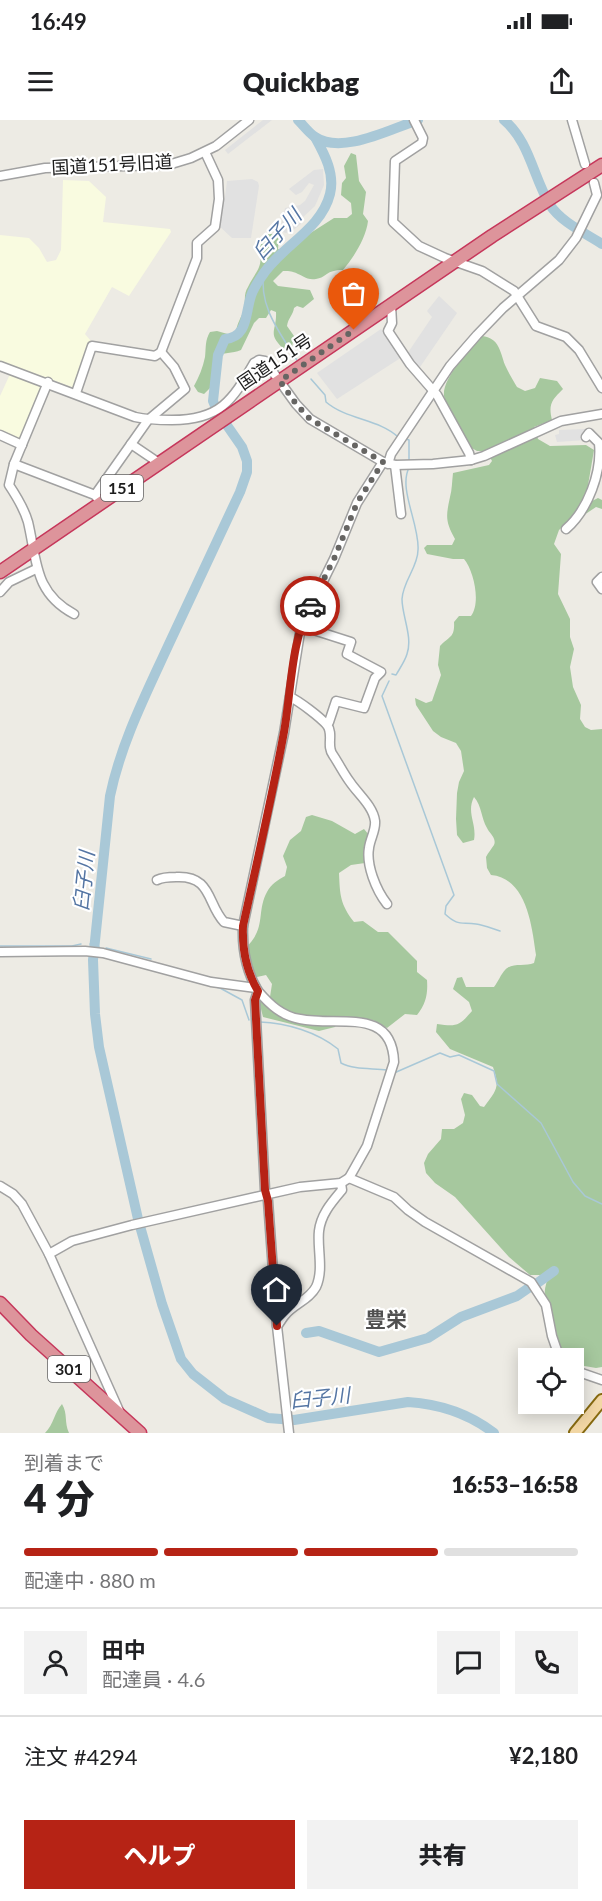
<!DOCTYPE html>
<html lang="ja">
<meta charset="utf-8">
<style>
:root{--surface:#fff;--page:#f2f2f2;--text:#202124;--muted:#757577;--line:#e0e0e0;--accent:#b62315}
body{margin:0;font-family:Lato,"Noto Sans JP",sans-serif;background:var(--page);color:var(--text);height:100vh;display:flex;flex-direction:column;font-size:22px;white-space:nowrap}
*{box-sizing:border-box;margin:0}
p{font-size:20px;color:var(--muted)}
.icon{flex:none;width:33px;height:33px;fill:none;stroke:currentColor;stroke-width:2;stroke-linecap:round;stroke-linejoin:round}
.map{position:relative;height:1313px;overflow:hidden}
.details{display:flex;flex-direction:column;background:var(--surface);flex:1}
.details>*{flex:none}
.controls{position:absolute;left:518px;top:1228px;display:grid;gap:12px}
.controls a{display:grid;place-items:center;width:66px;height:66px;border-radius:0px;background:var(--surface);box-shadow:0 3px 15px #0003;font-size:30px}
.pin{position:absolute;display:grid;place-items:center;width:51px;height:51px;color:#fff;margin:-62px -26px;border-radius:50% 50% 50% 0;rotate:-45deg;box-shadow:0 0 6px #0007}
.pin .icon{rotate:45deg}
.courier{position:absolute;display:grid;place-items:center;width:60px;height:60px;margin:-30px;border:4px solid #b62315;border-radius:50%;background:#fff;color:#222;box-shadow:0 2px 8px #0007}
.head em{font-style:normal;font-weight:800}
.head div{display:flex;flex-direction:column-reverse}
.head{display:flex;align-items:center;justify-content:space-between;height:102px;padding:0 24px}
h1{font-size:39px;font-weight:800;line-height:45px}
.bar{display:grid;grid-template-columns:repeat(4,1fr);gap:9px 6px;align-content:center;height:72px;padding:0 24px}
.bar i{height:8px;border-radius:4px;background:var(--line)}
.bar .active{background:var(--accent)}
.bar p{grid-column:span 4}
.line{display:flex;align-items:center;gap:15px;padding:0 24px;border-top:2px solid var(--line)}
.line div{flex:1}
.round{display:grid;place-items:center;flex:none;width:63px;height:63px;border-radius:0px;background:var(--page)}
.button{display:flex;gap:12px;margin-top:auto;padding:12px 24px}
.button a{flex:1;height:69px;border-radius:0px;background:var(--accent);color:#fff;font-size:24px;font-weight:800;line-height:69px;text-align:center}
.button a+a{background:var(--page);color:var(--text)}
.status{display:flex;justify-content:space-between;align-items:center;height:42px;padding:0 30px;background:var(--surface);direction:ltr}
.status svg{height:16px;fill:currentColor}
header{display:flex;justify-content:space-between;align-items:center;height:78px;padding:0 24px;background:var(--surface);font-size:27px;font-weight:800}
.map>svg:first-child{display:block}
.education{fill:#f9fbe0}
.forest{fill:#a6c89e}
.parking{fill:#e1e1e1}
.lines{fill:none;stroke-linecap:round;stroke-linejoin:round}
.stream{stroke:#a9c8d7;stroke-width:1.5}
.river{stroke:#a9c8d7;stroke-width:10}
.minor-casing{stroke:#a1a1a1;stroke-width:11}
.major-casing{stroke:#876a10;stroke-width:14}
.highway-casing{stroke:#c6375b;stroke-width:15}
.minor{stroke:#fff;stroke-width:8}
.major{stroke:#f2d7a5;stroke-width:10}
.highway{stroke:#dd949b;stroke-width:12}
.done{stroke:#666563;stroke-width:6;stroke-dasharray:0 10.8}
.route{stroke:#b62315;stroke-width:8}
.labels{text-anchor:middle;stroke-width:4.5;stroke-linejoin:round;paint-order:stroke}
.shield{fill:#fff;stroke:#616161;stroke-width:1.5}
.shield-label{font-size:16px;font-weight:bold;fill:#1d1d1d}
.street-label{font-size:18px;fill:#1d1d1d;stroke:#fff}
.water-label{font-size:20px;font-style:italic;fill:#5475a3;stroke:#fff}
.quarter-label{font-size:21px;font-weight:bold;fill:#505050;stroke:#fff}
</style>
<div class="status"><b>16:49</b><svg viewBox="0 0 49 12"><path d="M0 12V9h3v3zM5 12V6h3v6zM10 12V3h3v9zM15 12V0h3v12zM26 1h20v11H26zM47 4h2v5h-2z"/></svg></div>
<header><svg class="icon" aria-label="menu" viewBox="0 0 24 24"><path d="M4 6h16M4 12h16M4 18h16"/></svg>Quickbag<svg class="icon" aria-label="share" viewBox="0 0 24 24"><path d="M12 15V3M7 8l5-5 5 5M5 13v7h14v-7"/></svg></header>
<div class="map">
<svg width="602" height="1313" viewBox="0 0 602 1313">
<rect width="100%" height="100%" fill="#edebe4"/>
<g class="education">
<polygon points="63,60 89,61 106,77 103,102 170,109 171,112 129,176 112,167 85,214 91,221 77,267 75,268 0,241 0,115 29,118 39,128 47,142 56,140 61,130"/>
<polygon points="11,252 44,264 23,318 17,320 0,313 0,276"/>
</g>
<g class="forest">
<path d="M351 33 356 35 359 61 366 72 363 94 368 101C366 118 354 137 343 150 325 150 328 157 316 159 307 161 301 154 293 152 292 151 284 151 283 151L273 161 278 166 310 170 314 179 303 188 297 186 294 188C293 195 288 198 287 206L294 216 292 227 285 230C266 213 277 212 276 192L271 190 266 198H259L254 203 241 230C232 234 224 232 215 236L210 268 204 274 198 272 194 266C199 257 203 247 205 237 206 227 205 220 210 212L217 211 231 215 236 212C237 203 241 198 244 190 246 182 243 174 248 167 256 150 264 148 259 128L267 114H279L278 129 286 132 298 121 334 98H347L352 94 351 83 341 75 342 63 346 58 344 46Z"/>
<path d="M482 216C499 218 500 231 505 245 508 252 513 260 517 267L525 271 535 268 540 258 557 261 563 269C552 280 548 284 552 300L534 307 538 319 550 326 586 325 594 330 586 377 592 381 598 378 602 380V389L596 387 584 395H574L559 410 554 424 561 434 558 474 570 499V517L574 529 570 547 573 567 581 585 580 599 585 607 591 610 602 609V1247L596 1248 573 1244V1239C554 1239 554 1201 550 1186 549 1182 545 1177 545 1173 544 1169 547 1163 547 1159L539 1155H530L509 1137 455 1077 435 1063 426 1053 424 1043 428 1034 441 1019 442 1009H454L463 1003 465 995 461 979 464 973 472 975 480 986 484 987C497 970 500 967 493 947L450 929 436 912 437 904C457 907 459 906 472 891L469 882 453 869 457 858 462 857 466 867H494C498 862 501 854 505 850 512 842 525 847 534 843L536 835C532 807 527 758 491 755L487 748 486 737C488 733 492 728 494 725 497 718 489 713 487 708 481 698 482 686 474 677 466 693 477 703 474 720L463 723 457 715 456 699 457 673 459 662 464 651 461 631 456 623 441 617 433 611 416 585 415 578 426 583 432 581 441 555 438 545 440 526C449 516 455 518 454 502L459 496H471C481 483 474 451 464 439H453L427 434 424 428 427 425H452L455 419C445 401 446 396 450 377 452 370 452 361 453 353L489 345 492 341 487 331H477L470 327C464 315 446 288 444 276 442 258 470 229 482 216Z"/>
<path d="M312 695 332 701 355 714 364 709 369 715 364 731 365 743 351 745 339 753C340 775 340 784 354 802L363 801 378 812H388L417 841V852L427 860C428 874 426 884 417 895L405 894 387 908 373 900 340 898 335 907 319 911 263 897 259 881 270 877 272 864 266 855 257 857 250 854 245 828C267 809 256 792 267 772 271 764 278 760 285 756L287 747 283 736 290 720 301 711 306 697Z"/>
<path d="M62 1284C68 1294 64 1302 69 1313H45C54 1304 54 1293 62 1284Z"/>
</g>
<g class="parking">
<polygon points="263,0 272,0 228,34 225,30"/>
<polygon points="323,49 324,65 315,86 302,98 302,103 292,111 286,113 280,111 285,88 300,85 305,81 314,65 309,63 302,72 296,75 289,69 314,50"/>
<polygon points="252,59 258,62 259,66 251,118 232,118 218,105 225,77 227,61"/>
<polygon points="439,176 457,193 420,247 412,242 407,234 432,197 427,191"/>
<polygon points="381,209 402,237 337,279 317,253"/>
<polygon points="585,309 586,320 557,322 555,315 559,314 559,310"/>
</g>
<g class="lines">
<g class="stream">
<path d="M264 152C258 187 281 214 298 242"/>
<path d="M311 259 325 275 326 282C347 300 379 299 398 317"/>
<polyline points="406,319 409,320 409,341"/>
<path d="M392 554 396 555C400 548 405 541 407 534 413 517 402 496 402 479 403 461 418 447 418 430 420 406 398 368 409 348"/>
<path d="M389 561 382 576 454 775 446 786 445 794C458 806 460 802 476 804 484 805 493 809 500 811"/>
<polyline points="90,824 99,827"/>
<polyline points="0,826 72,826 81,824"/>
<polyline points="106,828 151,839"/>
<polyline points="179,858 220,868 242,880 249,900"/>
<path d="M260 902C287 903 317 912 338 929L341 943C354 950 372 948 387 950"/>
<polyline points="394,953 440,933 450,937 459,935 494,951 497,964 541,1003 573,1062 585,1076 602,1084"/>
</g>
<g class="river">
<path d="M298 0C303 5 309 13 315 17 342 35 390 9 418 0"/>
<path d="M504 0C530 22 533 57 550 85 561 102 585 113 602 124"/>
<path d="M315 17C325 35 335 54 330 74 321 110 281 126 262 156 258 162 253 169 251 176 245 194 248 217 225 219L218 235 213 281 217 291 242 327 247 341V352L240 372C216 424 192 475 168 526 146 574 121 623 110 676L93 840 95 894 99 927 138 1099 162 1184 181 1239 193 1254 225 1279 268 1298 294 1300 408 1282C440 1284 468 1293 494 1313"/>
<polyline points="536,1164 554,1151"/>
<polyline points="306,1213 319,1211 379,1232 428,1218 461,1197 517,1176 530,1167"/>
</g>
<g class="minor-casing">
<g id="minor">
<polyline points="414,0 423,18 422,23 395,41 393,102 419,126 445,138 482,151 514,171 536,206 566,217 579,230 602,268"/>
<polyline points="572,0 585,44"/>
<polyline points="0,56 45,48 168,45 191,38 216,26 249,0"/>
<polyline points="391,185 392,203 388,211 410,244 437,275 469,333 471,340"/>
<path d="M0 246 135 297C148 300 159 300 172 300 220 300 232 281 254 243L259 240 265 241 296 284 310 299 383 342 395 345 433 344 471 340 484 336 561 301 602 294"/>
<path d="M48 262 14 344 9 365C17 377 24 388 28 402 37 440 34 473 74 494"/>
<polyline points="76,273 92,226 149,235 155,236 161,232 197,138 197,123 215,107 219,79 218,60 205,32"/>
<polyline points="0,315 22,325"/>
<polyline points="131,324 159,343"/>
<polyline points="14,344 95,375 98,379"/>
<polyline points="388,344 391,334 450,246 477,215 503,188 559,140 576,118 597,75 594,63"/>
<polyline points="395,345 401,394"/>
<polyline points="95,375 148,300 185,269 174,247 161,232"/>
<path d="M566 409C588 390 602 352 599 323L589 313 586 317"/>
<polyline points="602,457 597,462 602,469"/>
<polyline points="0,472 9,462 36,449"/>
<polyline points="301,506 351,522 347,534 381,552 375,558 364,588 336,581 329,602 327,605"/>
<path d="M290 577C299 581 320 597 327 605 334 614 326 626 333 635 339 644 344 654 350 662 358 674 373 686 375 701 376 710 370 719 369 728 366 745 376 770 387 784"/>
<path d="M157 760C163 757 169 757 176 757 212 755 207 784 224 802L243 806"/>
<polyline points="0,832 85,831 103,833 211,862 256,868"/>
<path d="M258 871C270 885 282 896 300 899 338 907 392 886 394 942L367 1026 349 1058 394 1077 408 1090 425 1102 531 1162 546 1185 552 1216 560 1239"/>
<polyline points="0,1066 13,1074 22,1084 49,1134 120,1293"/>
<polyline points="49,1134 72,1121 132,1105 300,1067 341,1063 349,1058"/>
<path d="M277 1206C280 1203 282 1198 285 1195 294 1184 309 1180 316 1167 324 1150 317 1128 319 1111 321 1094 332 1082 342 1070L341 1063"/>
<polyline points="573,1250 602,1260"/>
<path d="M289 1313 277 1206 268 1081 265 1070 255 880 258 871C246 851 242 830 243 806L284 613 301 506 334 439 357 383 383 342"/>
</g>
</g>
<g class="major-casing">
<polyline id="major" points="575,1313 602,1280"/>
</g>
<g class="highway-casing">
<g id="highway">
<polyline points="0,452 492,116 602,45"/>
<polyline points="0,1183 31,1215 140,1313"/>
</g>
</g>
<use href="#minor" class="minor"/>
<use href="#major" class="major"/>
<use href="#highway" class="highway"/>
</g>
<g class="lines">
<polyline class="done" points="310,486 334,439 357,383 383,342 310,299 296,284 280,261 354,210"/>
<path class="route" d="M277 1206 268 1081 265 1070 255 880 258 871C246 851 242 830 243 806 257 742 272 677 284 612 291 573 291 520 310 486"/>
</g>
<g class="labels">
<g class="shield">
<rect x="101" y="355" width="42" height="26" rx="4.5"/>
<rect x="48" y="1236" width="42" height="26" rx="4.5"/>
</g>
<g class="shield-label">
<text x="122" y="374">151</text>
<text x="69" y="1255">301</text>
</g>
<g class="street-label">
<text transform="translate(112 45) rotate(-3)" y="6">国道151号旧道</text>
<text transform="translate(275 242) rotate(-34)" y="6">国道151号</text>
</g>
<g class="water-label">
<text transform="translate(277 114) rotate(-47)" y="7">臼子川</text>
<text transform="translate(84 761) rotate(-84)" y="7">臼子川</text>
<text transform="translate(320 1278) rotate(-6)" y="7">臼子川</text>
</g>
<g class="quarter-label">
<text x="386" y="1207">豊栄</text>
</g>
</g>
</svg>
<div class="controls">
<a><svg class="icon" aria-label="locate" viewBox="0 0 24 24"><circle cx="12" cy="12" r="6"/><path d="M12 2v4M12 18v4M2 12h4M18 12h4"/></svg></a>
</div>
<div class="pin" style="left:354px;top:210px;background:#ea580c"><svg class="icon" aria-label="bag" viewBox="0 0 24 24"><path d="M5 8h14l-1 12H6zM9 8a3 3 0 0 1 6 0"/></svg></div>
<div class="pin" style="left:277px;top:1206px;background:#1f2937"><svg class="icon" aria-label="home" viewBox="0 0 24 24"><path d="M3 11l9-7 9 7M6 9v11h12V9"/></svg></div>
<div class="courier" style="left:310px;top:486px"><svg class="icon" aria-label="car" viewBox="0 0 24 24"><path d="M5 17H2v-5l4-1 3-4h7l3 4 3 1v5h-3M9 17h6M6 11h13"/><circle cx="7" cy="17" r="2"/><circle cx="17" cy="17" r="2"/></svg></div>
</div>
<section class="details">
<div class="head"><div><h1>4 分</h1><p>到着まで</p></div><em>16:53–16:58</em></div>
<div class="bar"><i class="active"></i><i class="active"></i><i class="active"></i><i></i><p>配達中 · 880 m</p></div>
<div class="line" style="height:108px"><a class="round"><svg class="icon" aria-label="person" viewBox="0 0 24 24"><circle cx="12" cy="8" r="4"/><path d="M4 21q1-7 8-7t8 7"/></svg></a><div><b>田中</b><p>配達員 · 4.6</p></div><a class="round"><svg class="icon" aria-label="chat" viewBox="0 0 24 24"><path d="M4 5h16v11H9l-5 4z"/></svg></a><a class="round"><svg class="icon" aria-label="phone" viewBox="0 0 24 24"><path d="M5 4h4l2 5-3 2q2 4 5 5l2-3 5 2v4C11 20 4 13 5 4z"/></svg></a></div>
<div class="line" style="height:78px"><div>注文 #4294</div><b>¥2,180</b></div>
<div class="button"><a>ヘルプ</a><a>共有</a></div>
</section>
